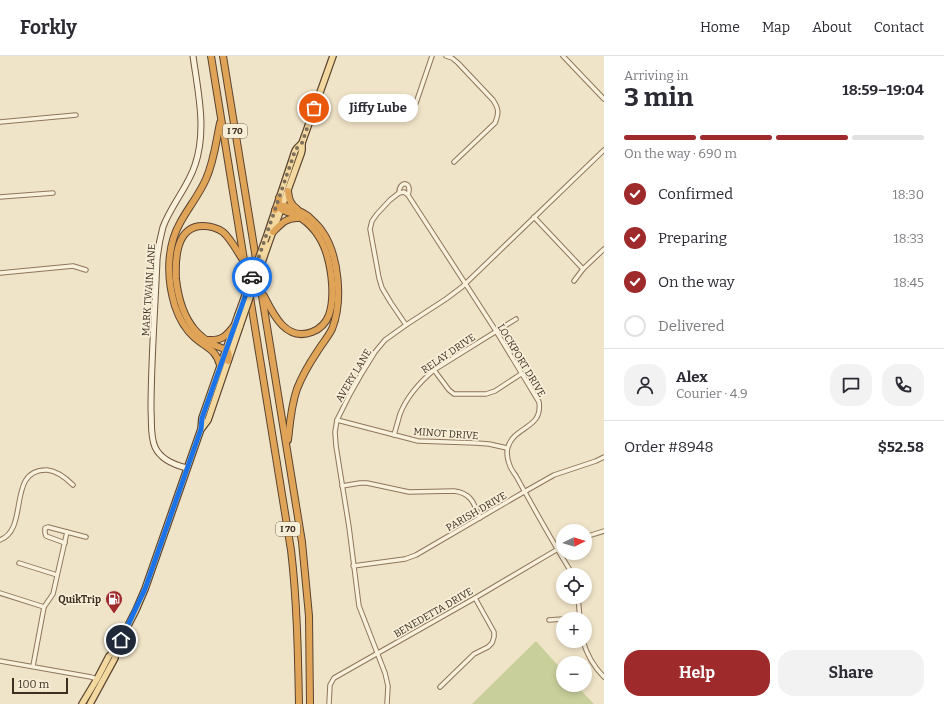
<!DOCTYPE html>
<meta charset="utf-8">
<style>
:root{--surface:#fff;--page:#f2f2f3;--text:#2b2b33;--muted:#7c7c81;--line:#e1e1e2;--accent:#9e2a2b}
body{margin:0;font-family:Bitter,serif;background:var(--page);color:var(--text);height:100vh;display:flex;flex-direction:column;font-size:15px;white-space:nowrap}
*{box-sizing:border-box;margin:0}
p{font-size:13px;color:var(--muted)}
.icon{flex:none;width:22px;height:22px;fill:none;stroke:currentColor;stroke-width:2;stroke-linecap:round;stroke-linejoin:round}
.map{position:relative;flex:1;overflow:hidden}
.drawer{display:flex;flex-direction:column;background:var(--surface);width:340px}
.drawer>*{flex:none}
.needle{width:26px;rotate:85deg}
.fabs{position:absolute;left:556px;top:468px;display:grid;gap:8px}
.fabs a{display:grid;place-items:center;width:36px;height:36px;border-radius:50%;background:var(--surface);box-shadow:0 2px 6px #0003;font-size:20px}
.scale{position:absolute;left:12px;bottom:10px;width:56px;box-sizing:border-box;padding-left:4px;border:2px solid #3d2e20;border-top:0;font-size:11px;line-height:14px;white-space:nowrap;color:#3d2e20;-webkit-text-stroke:3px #f7eed8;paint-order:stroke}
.pin{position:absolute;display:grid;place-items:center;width:34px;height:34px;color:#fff;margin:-17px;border:2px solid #fff;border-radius:50%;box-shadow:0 1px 4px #0007}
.courier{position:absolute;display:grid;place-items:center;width:40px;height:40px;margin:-20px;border:3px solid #1a73e8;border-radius:50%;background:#fff;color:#222;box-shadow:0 1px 5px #0007}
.bubble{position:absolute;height:28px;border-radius:14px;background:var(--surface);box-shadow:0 2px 6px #0003;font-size:13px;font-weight:700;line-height:28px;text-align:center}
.overview em{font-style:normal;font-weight:700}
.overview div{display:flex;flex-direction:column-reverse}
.overview{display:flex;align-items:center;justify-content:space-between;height:68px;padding:0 20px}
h1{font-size:26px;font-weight:700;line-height:30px}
.bar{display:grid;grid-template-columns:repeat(4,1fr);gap:6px 4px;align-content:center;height:48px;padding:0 20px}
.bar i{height:5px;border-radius:3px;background:var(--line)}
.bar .active{background:var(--accent)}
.bar p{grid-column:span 4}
.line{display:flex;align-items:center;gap:10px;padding:0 20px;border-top:1px solid var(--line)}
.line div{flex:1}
.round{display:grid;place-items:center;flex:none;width:42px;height:42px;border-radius:16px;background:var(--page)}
ol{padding:0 20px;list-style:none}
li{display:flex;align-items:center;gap:12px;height:44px}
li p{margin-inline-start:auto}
li .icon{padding:4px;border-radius:50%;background:var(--accent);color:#fff;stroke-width:4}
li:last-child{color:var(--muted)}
li i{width:22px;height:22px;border:2px solid var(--line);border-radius:50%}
.button{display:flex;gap:8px;margin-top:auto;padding:8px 20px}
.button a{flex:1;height:46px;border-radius:16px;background:var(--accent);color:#fff;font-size:16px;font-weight:700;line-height:46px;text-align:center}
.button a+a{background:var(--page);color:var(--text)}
header{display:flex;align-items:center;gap:24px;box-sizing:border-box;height:56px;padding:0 20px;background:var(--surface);border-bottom:1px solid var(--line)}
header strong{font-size:19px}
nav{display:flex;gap:22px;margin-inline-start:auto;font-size:14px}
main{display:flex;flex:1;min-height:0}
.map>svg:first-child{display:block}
.green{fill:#c9cf9b}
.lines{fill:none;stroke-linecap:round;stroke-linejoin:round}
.street-casing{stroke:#8d765c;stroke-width:5.5}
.secondary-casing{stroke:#6f573f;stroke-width:7}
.primary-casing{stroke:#5b4430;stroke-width:8}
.highway-casing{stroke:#5b4430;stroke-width:8}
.street{stroke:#faf1dc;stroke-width:3.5}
.secondary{stroke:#faf1dc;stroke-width:5}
.primary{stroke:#f3d9a0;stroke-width:5.5}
.highway{stroke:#e0a458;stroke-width:6}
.primary-bridge-casing{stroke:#5b4430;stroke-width:8;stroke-linecap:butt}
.primary-bridge{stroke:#f3d9a0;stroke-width:5.5}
.done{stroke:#7c6e5b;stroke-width:4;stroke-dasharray:0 7.2}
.route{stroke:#1a73e8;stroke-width:5}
.labels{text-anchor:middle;stroke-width:3.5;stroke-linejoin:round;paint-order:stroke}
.shield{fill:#f7eed8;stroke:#756857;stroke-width:1}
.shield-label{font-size:9px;font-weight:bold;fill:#3d2e20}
.street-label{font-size:10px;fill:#3d2e20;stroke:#f7eed8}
.poi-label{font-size:10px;font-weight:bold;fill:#3d2e20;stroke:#f7eed8;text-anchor:end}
</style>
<header>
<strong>Forkly</strong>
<nav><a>Home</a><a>Map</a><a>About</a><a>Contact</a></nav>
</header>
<main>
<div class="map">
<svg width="604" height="648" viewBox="0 0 604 648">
<rect width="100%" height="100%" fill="#f0e4c8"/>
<polygon class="green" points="536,585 563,615 563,629 576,629 594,648 472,648"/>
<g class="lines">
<g class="street-casing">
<g id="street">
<path d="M446 0 452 2 458 7 493 44C499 53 499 57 495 67L454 106"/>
<polyline points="563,0 604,43"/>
<polyline points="416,47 432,0"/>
<polyline points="0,66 76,59"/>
<path d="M399 137C399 124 413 125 408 139"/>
<polyline points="0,141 53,137"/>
<polyline points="534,161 583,213"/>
<polyline points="0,217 73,210 86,214"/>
<polyline points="574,225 583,213 604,193"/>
<path d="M406 269 391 247 382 232 379 222 370 173 372 165 377 158 390 144 399 137 404 136 408 139 496 275 539 346C543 373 514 370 508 391 506 397 508 405 510 410 511 413 514 417 516 420 521 429 526 438 531 447 545 472 558 495 573 519"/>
<polyline points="434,314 449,334 454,338 486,338 495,335 521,318"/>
<polyline points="337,364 418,385 476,387 489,388 507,392"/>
<path d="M394 379C396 372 398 365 400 358 407 340 420 326 434 314L516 263"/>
<path d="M342 430 360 427H367L409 436 454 435C471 437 474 447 480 462"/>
<polyline points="585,481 604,475"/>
<path d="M0 484C30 473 6 413 47 414 57 415 66 422 73 429"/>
<polyline points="65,487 46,480 45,477 45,472 48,471 86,481"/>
<polyline points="19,507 57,519"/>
<polyline points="353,510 405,503 416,499 524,436 554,419 596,405 604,401"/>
<polyline points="0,537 44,551"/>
<polyline points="578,541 580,563"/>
<polyline points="565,563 580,562"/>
<polyline points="549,564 563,563"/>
<path d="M583 585C587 599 594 611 604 621"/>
<polyline points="0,605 91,621 97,623"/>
<polyline points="33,610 44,551 53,538 67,476"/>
<polyline points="440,631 474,598 488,591 492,587 494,581 494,576 475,542"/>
<polyline points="329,648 330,629 334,622 475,542 563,490"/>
<polyline points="387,648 388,630 385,617 359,550 349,471 336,390 335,376 337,364 349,340 362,317 375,296 385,284 406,269 446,243 462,231 604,94"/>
</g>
</g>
<g class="secondary-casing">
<path id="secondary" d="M187 412C174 409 161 404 155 391 150 380 152 366 151 354 151 304 155 254 157 204 158 193 160 182 163 171 171 149 188 131 195 109 207 74 198 36 193 0"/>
</g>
<g class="primary-casing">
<g id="primary">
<polyline points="267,179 295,95 297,92 302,87"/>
<polyline points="268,189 301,98 302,94 302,87 333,0"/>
<polyline points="202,372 208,364 240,270"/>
<polyline points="82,648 97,623 109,600 115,595"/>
<polyline points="90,648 115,602 115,595 136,554 145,533 201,373 202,362 238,259"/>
</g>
</g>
<g class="highway-casing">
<g id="highway">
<path d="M211 0 291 494C297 545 298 596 299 648"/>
<polyline points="223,0 302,486 309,560 310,648"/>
<path d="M288 135C289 143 290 148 297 153"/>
<path d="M275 154C276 152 277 151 280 150 286 148 302 156 308 160 313 165 318 169 322 175 339 199 343 246 332 273 328 281 322 288 317 296 309 308 302 320 297 333 291 350 290 367 288 384"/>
<path d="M273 176C281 168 287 161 298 162"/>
<path d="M264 240C273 258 286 286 312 276 320 273 326 267 329 259 335 242 332 216 327 199 322 182 312 168 296 159 292 157 284 156 281 153 278 151 279 146 279 142"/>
<path d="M208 284C222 285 226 280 234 270"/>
<path d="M228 305C229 302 229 299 228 296 225 292 218 291 214 289 207 285 200 280 195 274 183 260 178 241 176 223 175 203 176 170 203 170 210 170 217 172 223 176 231 183 237 195 243 204"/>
<path d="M220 309C215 292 206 292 194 281 185 273 179 262 175 250 167 224 166 192 180 167 188 152 199 139 206 123 214 105 216 86 220 67"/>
</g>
</g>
<use href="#street" class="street"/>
<use href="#secondary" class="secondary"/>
<use href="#primary" class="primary"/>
<use href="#highway" class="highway"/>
<g class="primary-bridge-casing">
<g id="primary-bridge">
<polyline points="238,259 267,179"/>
<polyline points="240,270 268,189"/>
</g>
</g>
<use href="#primary-bridge" class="primary-bridge"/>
</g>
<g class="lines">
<polyline class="done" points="252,221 295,95 297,92 302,87 314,52"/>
<polyline class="route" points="121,584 145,533 201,373 202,362 252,221"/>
</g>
<defs>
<g id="fuel-pin" transform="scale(0.9)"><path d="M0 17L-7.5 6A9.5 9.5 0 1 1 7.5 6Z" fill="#9e2a2b" stroke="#f7eed8"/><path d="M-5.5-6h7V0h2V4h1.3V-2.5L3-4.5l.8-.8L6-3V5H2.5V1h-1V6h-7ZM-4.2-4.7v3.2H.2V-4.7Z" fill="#fff"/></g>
</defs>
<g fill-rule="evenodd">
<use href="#fuel-pin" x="114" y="543"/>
</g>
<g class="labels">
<g class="shield">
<rect x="223" y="68" width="24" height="14" rx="3"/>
<rect x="276" y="466" width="24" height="14" rx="3"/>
</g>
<g class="shield-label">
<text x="235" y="78">I 70</text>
<text x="288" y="476">I 70</text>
</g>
<g class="street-label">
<text transform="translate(148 234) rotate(-86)" y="4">MARK TWAIN LANE</text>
<text transform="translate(448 297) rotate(-34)" y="4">RELAY DRIVE</text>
<text transform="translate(522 304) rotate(59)" y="4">LOCKPORT DRIVE</text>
<text transform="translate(353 319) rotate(-59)" y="4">AVERY LANE</text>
<text transform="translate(446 377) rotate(4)" y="4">MINOT DRIVE</text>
<text transform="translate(476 455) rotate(-30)" y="4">PARISH DRIVE</text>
<text transform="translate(433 556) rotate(-30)" y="4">BENEDETTA DRIVE</text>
</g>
<g class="poi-label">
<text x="101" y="547">QuikTrip</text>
</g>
</g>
</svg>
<div class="fabs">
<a><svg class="needle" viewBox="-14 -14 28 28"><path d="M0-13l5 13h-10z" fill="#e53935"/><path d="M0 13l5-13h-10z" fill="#7c7c81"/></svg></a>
<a><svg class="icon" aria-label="locate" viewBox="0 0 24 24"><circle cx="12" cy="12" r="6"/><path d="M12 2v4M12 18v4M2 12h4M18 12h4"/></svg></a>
<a>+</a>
<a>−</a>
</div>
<div class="scale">100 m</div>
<div class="pin" style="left:314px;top:52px;background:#ea580c"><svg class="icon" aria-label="bag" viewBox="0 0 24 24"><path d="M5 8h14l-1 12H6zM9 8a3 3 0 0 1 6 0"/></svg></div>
<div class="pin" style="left:121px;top:584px;background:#1f2937"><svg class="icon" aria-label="home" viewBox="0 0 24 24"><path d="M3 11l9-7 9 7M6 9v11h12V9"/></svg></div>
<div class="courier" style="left:252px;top:221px"><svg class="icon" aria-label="car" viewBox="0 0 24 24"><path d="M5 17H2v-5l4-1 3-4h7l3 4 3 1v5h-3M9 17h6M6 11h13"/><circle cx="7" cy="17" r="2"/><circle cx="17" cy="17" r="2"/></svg></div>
<div class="bubble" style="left:338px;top:38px;width:80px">Jiffy Lube</div>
</div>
<section class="drawer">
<div class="overview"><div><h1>3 min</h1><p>Arriving in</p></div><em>18:59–19:04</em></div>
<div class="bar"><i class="active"></i><i class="active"></i><i class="active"></i><i></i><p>On the way · 690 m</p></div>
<ol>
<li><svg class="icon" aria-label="check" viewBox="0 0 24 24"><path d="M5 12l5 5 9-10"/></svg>Confirmed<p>18:30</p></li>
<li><svg class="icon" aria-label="check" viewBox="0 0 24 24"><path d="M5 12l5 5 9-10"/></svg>Preparing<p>18:33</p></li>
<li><svg class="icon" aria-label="check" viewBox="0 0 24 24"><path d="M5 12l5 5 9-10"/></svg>On the way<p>18:45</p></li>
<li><i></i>Delivered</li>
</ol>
<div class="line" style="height:72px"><a class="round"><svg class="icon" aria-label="person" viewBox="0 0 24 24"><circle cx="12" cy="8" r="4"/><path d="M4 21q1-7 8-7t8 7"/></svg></a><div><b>Alex</b><p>Courier · 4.9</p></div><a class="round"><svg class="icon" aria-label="chat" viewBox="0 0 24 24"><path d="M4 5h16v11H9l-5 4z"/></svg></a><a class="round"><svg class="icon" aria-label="phone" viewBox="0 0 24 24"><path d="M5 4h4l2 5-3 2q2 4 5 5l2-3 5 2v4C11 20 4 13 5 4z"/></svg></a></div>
<div class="line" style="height:52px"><div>Order #8948</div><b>$52.58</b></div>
<div class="button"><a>Help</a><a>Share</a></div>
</section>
</main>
